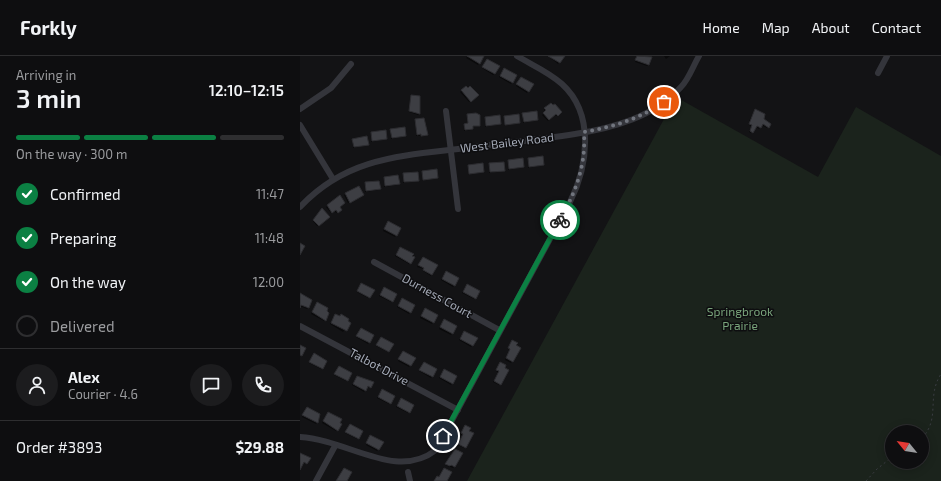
<!DOCTYPE html>
<meta charset="utf-8">
<style>
:root{--surface:#0e0e10;--page:#1c1c1e;--text:#f1f3f6;--muted:#9b9c9f;--line:#2e2e30;--accent:#0b8043}
body{margin:0;font-family:"Exo 2",sans-serif;background:var(--page);color:var(--text);height:100vh;display:flex;flex-direction:column;font-size:15px;white-space:nowrap}
*{box-sizing:border-box;margin:0}
p{font-size:13px;color:var(--muted)}
.icon{flex:none;width:22px;height:22px;fill:none;stroke:currentColor;stroke-width:2;stroke-linecap:round;stroke-linejoin:round}
.map{position:relative;flex:1;overflow:hidden}
.sheet{display:flex;flex-direction:column;background:var(--surface);width:300px}
.sheet>*{flex:none}
.needle{width:26px;rotate:300deg}
.buttons{position:absolute;left:585px;top:369px;display:grid;gap:8px}
.buttons a{display:grid;place-items:center;width:44px;height:44px;border-radius:50%;background:var(--surface);box-shadow:0 2px 10px #0003,0 0 0 1px var(--line);font-size:20px}
.pin{position:absolute;display:grid;place-items:center;width:34px;height:34px;color:#fff;margin:-17px;border:2px solid #fff;border-radius:50%;box-shadow:0 1px 4px #0007}
.courier{position:absolute;display:grid;place-items:center;width:40px;height:40px;margin:-20px;border:3px solid #0b8043;border-radius:50%;background:#fff;color:#222;box-shadow:0 1px 5px #0007}
.headline em{font-style:normal;font-weight:600}
.headline div{display:flex;flex-direction:column-reverse}
.headline{display:flex;align-items:center;justify-content:space-between;height:68px;padding:0 16px}
h1{font-size:26px;font-weight:600;line-height:30px}
.bar{display:grid;grid-template-columns:repeat(4,1fr);gap:6px 4px;align-content:center;height:48px;padding:0 16px}
.bar i{height:5px;border-radius:3px;background:var(--line)}
.bar .on{background:var(--accent)}
.bar p{grid-column:span 4}
.line{display:flex;align-items:center;gap:10px;padding:0 16px;border-top:1px solid var(--line)}
.line div{flex:1}
.round{display:grid;place-items:center;flex:none;width:42px;height:42px;border-radius:21px;background:var(--page)}
ol{padding:0 16px;list-style:none}
li{display:flex;align-items:center;gap:12px;height:44px}
li p{margin-inline-start:auto}
li .icon{padding:4px;border-radius:50%;background:var(--accent);color:#fff;stroke-width:4}
li:last-child{color:var(--muted)}
li i{width:22px;height:22px;border:2px solid var(--line);border-radius:50%}
header{display:flex;align-items:center;gap:24px;box-sizing:border-box;height:56px;padding:0 20px;background:var(--surface);border-bottom:1px solid var(--line)}
header strong{font-size:19px}
nav{display:flex;gap:22px;margin-inline-start:auto;font-size:14px}
main{display:flex;flex:1;min-height:0}
.map>svg:first-child{display:block}
.green{fill:#1b231c;fill-rule:evenodd}
.shadow{fill:#0007}
.building{fill:#3d3e43;stroke:#2d2d31}
.lines{fill:none;stroke-linecap:round;stroke-linejoin:round}
.path{stroke:#3a3c42;stroke-width:1;stroke-dasharray:2 3;stroke-linecap:butt}
.street{stroke:#34353b;stroke-width:6}
.done{stroke:#71757e;stroke-width:4;stroke-dasharray:0 7.2}
.route{stroke:#0b8043;stroke-width:5}
.labels{text-anchor:middle;stroke-width:3;stroke-linejoin:round;paint-order:stroke}
.street-label{font-size:12px;fill:#a4aab7;stroke:#0e0e10}
.park-label{font-size:12px;fill:#79a47b;stroke:#0e0e10}
</style>
<header>
<strong>Forkly</strong>
<nav><a>Home</a><a>Map</a><a>About</a><a>Contact</a></nav>
</header>
<main>
<section class="sheet">
<div class="headline"><div><h1>3 min</h1><p>Arriving in</p></div><em>12:10–12:15</em></div>
<div class="bar"><i class="on"></i><i class="on"></i><i class="on"></i><i></i><p>On the way · 300 m</p></div>
<ol>
<li><svg class="icon" aria-label="check" viewBox="0 0 24 24"><path d="M5 12l5 5 9-10"/></svg>Confirmed<p>11:47</p></li>
<li><svg class="icon" aria-label="check" viewBox="0 0 24 24"><path d="M5 12l5 5 9-10"/></svg>Preparing<p>11:48</p></li>
<li><svg class="icon" aria-label="check" viewBox="0 0 24 24"><path d="M5 12l5 5 9-10"/></svg>On the way<p>12:00</p></li>
<li><i></i>Delivered</li>
</ol>
<div class="line" style="height:72px"><a class="round"><svg class="icon" aria-label="person" viewBox="0 0 24 24"><circle cx="12" cy="8" r="4"/><path d="M4 21q1-7 8-7t8 7"/></svg></a><div><b>Alex</b><p>Courier · 4.6</p></div><a class="round"><svg class="icon" aria-label="chat" viewBox="0 0 24 24"><path d="M4 5h16v11H9l-5 4z"/></svg></a><a class="round"><svg class="icon" aria-label="phone" viewBox="0 0 24 24"><path d="M5 4h4l2 5-3 2q2 4 5 5l2-3 5 2v4C11 20 4 13 5 4z"/></svg></a></div>
<div class="line" style="height:52px"><div>Order #3893</div><b>$29.88</b></div>
</section>
<div class="map">
<svg width="641" height="425" viewBox="0 0 641 425">
<rect width="100%" height="100%" fill="#131315"/>
<path class="green" d="M376 41 518 121 556 51 641 100V425H167ZM592 376H622V406H592Z"/>
<g class="shadow">
<polygon points="168,0 182,0 183,1 178,9 166,2"/>
<polygon points="248,0 263,0 258,8"/>
<polygon points="337,0 351,2 348,9 347,10 335,6"/>
<polygon points="364,0 370,0 366,3"/>
<polygon points="186,5 195,18 193,19 182,12"/>
<polygon points="203,14 216,20 211,28 199,21"/>
<polygon points="221,22 228,35 227,37 216,30"/>
<polygon points="166,31 177,39 169,46 160,36"/>
<polygon points="111,40 119,57 118,59 109,56"/>
<polygon points="254,49 261,56 256,60 254,58 248,65 242,59 246,56 244,54 248,50"/>
<polygon points="454,56 463,63 468,71 467,72 461,69 459,73 456,71 451,77 449,76 452,71 449,69 451,65 449,65"/>
<polygon points="223,58 237,64 223,67"/>
<polygon points="168,59 179,69 172,71 171,74 164,75 164,70 167,69"/>
<polygon points="205,61 219,66 204,69"/>
<polygon points="185,62 200,68 185,71"/>
<polygon points="116,64 127,79 126,80 116,80"/>
<polygon points="91,74 105,80 91,83"/>
<polygon points="72,77 86,83 71,86"/>
<polygon points="53,84 68,88 53,92"/>
<polygon points="228,103 243,109 228,112"/>
<polygon points="209,105 223,111 208,114"/>
<polygon points="189,108 204,114 189,117"/>
<polygon points="168,110 183,115 168,118"/>
<polygon points="123,116 137,121 122,124"/>
<polygon points="103,118 118,124 103,127"/>
<polygon points="98,120 97,129 84,131 84,122"/>
<polygon points="79,126 78,134 65,136 65,127"/>
<polygon points="58,131 61,140 48,147 44,139"/>
<polygon points="40,140 39,155 36,157 34,154 31,157 26,151"/>
<polygon points="19,159 29,161 17,170 13,165"/>
<polygon points="87,168 100,173 95,181 83,175"/>
<polygon points="99,193 110,207 109,208 95,200"/>
<polygon points="123,202 132,218 131,220 123,215 124,213 117,211"/>
<polygon points="145,217 154,230 153,231 141,224"/>
<polygon points="60,229 69,241 68,242 57,236"/>
<polygon points="166,230 175,242 174,243 162,237"/>
<polygon points="83,233 92,245 91,246 79,240"/>
<polygon points="0,239 8,251 7,253 0,250"/>
<polygon points="101,244 114,250 109,258 97,251"/>
<polygon points="17,247 25,264 24,265 11,258"/>
<polygon points="124,255 137,260 132,268 120,262"/>
<polygon points="34,261 50,267 43,276 30,268"/>
<polygon points="143,266 156,271 151,279 139,273"/>
<polygon points="60,274 69,286 68,288 56,281"/>
<polygon points="163,277 172,290 171,291 159,284"/>
<polygon points="81,282 89,295 88,296 76,290"/>
<polygon points="211,286 219,292 211,307 205,304 210,294 208,293"/>
<polygon points="102,298 114,303 109,311 98,305"/>
<polygon points="13,300 22,312 21,313 9,307"/>
<polygon points="123,308 132,320 131,322 119,315"/>
<polygon points="199,309 200,328 199,329 193,326 198,317 196,315"/>
<polygon points="38,312 47,324 46,325 34,319"/>
<polygon points="143,315 152,327 151,329 139,322"/>
<polygon points="56,322 70,331 67,331 64,336 52,329"/>
<polygon points="82,334 90,347 89,348 77,342"/>
<polygon points="100,344 109,356 108,357 96,351"/>
<polygon points="7,352 19,362 16,368 2,361"/>
<polygon points="27,359 37,374 36,375 22,367"/>
<polygon points="49,370 58,382 57,383 45,377"/>
<polygon points="164,372 165,391 164,392 158,389 163,380 160,378"/>
<polygon points="69,382 78,394 77,395 66,389"/>
<polygon points="149,402 155,410 153,412 145,409"/>
</g>
<g class="building">
<polygon points="167,0 184,0 180,8"/>
<polygon points="248,0 265,0 260,7"/>
<polygon points="337,0 352,1 349,9 335,4"/>
<polygon points="187,3 200,10 195,18 182,11"/>
<polygon points="204,12 217,19 213,27 200,20"/>
<polygon points="221,21 234,28 229,36 216,28"/>
<polygon points="166,30 168,32 170,30 179,39 171,46 161,34"/>
<polygon points="111,39 120,40 120,58 109,55"/>
<polygon points="251,47 253,49 255,48 262,56 258,60 256,58 249,64 243,57 246,54 244,52"/>
<polygon points="455,53 465,58 464,63 471,68 469,72 463,68 461,72 457,70 453,77 450,75 452,69 449,68"/>
<polygon points="237,55 238,64 224,66 222,57"/>
<polygon points="176,57 180,59 180,70 173,70 173,73 165,74 164,68 168,67 167,58"/>
<polygon points="219,58 220,67 205,69 204,60"/>
<polygon points="200,59 201,68 186,70 185,61"/>
<polygon points="124,62 128,79 121,80 121,78 117,79 115,63"/>
<polygon points="105,71 106,80 92,82 90,73"/>
<polygon points="86,74 87,83 72,85 71,76"/>
<polygon points="67,80 69,89 54,91 52,83"/>
<polygon points="243,100 244,109 229,111 228,102"/>
<polygon points="223,102 224,111 209,113 208,104"/>
<polygon points="204,106 205,115 190,116 189,107"/>
<polygon points="183,107 184,116 169,118 168,109"/>
<polygon points="137,113 138,122 123,124 122,115"/>
<polygon points="118,116 119,125 104,126 103,117"/>
<polygon points="98,119 100,128 85,130 84,121"/>
<polygon points="79,125 81,133 66,135 65,126"/>
<polygon points="59,130 64,139 50,147 45,137"/>
<polygon points="40,139 45,147 40,151 42,154 38,157 36,154 32,157 27,149"/>
<polygon points="22,152 30,161 19,170 13,164"/>
<polygon points="88,165 101,172 97,180 84,173"/>
<polygon points="0,187 5,190 0,199"/>
<polygon points="100,191 114,198 112,200 115,201 111,208 96,199"/>
<polygon points="123,201 138,209 132,219 123,214 124,212 118,209"/>
<polygon points="146,215 159,222 155,230 142,223"/>
<polygon points="61,227 75,234 70,242 57,235"/>
<polygon points="167,228 180,235 176,243 163,236"/>
<polygon points="84,231 97,238 93,246 80,239"/>
<polygon points="0,237 12,244 9,252 1,249 0,252"/>
<polygon points="102,242 115,249 111,257 98,250"/>
<polygon points="17,246 28,252 27,255 29,257 26,265 12,256"/>
<polygon points="125,252 138,259 134,267 121,260"/>
<polygon points="35,258 40,260 41,258 49,263 48,265 51,267 47,275 31,267"/>
<polygon points="144,263 157,270 153,278 140,271"/>
<polygon points="61,272 74,279 70,287 56,280"/>
<polygon points="164,275 178,282 173,290 160,283"/>
<polygon points="81,281 94,288 89,296 76,289"/>
<polygon points="212,284 218,287 216,289 221,292 213,306 206,302 210,293 208,292"/>
<polygon points="0,289 6,292 2,300 0,299"/>
<polygon points="103,295 116,302 111,310 98,303"/>
<polygon points="14,297 27,305 23,313 9,306"/>
<polygon points="124,306 137,313 133,321 119,314"/>
<polygon points="200,306 206,309 205,312 209,314 201,329 194,325 199,315 196,314"/>
<polygon points="39,310 52,317 48,325 34,318"/>
<polygon points="144,313 157,320 153,328 140,321"/>
<polygon points="57,320 74,326 71,332 68,330 66,335 53,328"/>
<polygon points="82,333 95,340 91,348 78,341"/>
<polygon points="101,342 114,349 110,357 97,350"/>
<polygon points="7,351 20,358 18,367 2,359"/>
<polygon points="28,356 42,363 40,367 42,368 38,375 23,365"/>
<polygon points="50,368 63,375 59,383 45,376"/>
<polygon points="165,369 171,372 169,375 174,377 166,392 158,388 163,378 161,377"/>
<polygon points="70,379 84,386 79,394 66,387"/>
<polygon points="155,393 163,397 155,411 151,409 150,410 145,408"/>
<polygon points="0,397 11,402 7,408 4,406 0,414"/>
<polygon points="44,412 52,416 47,425 36,425"/>
<polygon points="144,412 152,416 147,425 134,425 137,420 139,421"/>
</g>
<g class="lines">
<g class="path">
<path d="M622 382C641 362 626 341 641 318"/>
<polyline points="566,425 577,413 592,401"/>
</g>
<g class="street">
<polyline points="578,17 587,0"/>
<polyline points="0,53 31,32 51,8"/>
<polyline points="146,55 158,153"/>
<polyline points="0,69 33,123"/>
<path d="M0 151C45 103 97 100 158 93 197 88 236 84 275 78 313 72 354 61 381 31 389 23 393 10 399 0"/>
<polyline points="74,206 199,274"/>
<polyline points="0,270 158,354"/>
<path d="M0 381C49 384 96 425 136 394L270 146C288 110 295 58 262 28 249 16 232 9 217 0"/>
<polyline points="108,416 110,425"/>
<polyline points="16,425 35,390"/>
</g>
</g>
<g class="lines">
<path class="done" d="M260 164C276 135 286 110 284 76 313 71 339 63 364 46"/>
<polyline class="route" points="143,380 260,164"/>
</g>
<g class="labels">
<g class="street-label">
<text transform="translate(207 87) rotate(-7)" y="4">West Bailey Road</text>
<text transform="translate(137 240) rotate(29)" y="4">Durness Court</text>
<text transform="translate(79 311) rotate(28)" y="4">Talbot Drive</text>
</g>
<g class="park-label">
<text x="440" y="260">Springbrook<tspan x="440" dy="14">Prairie</tspan></text>
</g>
</g>
</svg>
<div class="buttons">
<a><svg class="needle" viewBox="-14 -14 28 28"><path d="M0-13l5 13h-10z" fill="#e53935"/><path d="M0 13l5-13h-10z" fill="#9b9c9f"/></svg></a>
</div>
<div class="pin" style="left:364px;top:46px;background:#ea580c"><svg class="icon" aria-label="bag" viewBox="0 0 24 24"><path d="M5 8h14l-1 12H6zM9 8a3 3 0 0 1 6 0"/></svg></div>
<div class="pin" style="left:143px;top:380px;background:#1f2937"><svg class="icon" aria-label="home" viewBox="0 0 24 24"><path d="M3 11l9-7 9 7M6 9v11h12V9"/></svg></div>
<div class="courier" style="left:260px;top:164px"><svg class="icon" aria-label="bike" viewBox="0 0 24 24"><circle cx="6" cy="16" r="4"/><circle cx="18" cy="16" r="4"/><path d="M6 16l4-8h5l3 8M10 8l3 8H6M13 5h3"/></svg></div>
</div>
</main>
